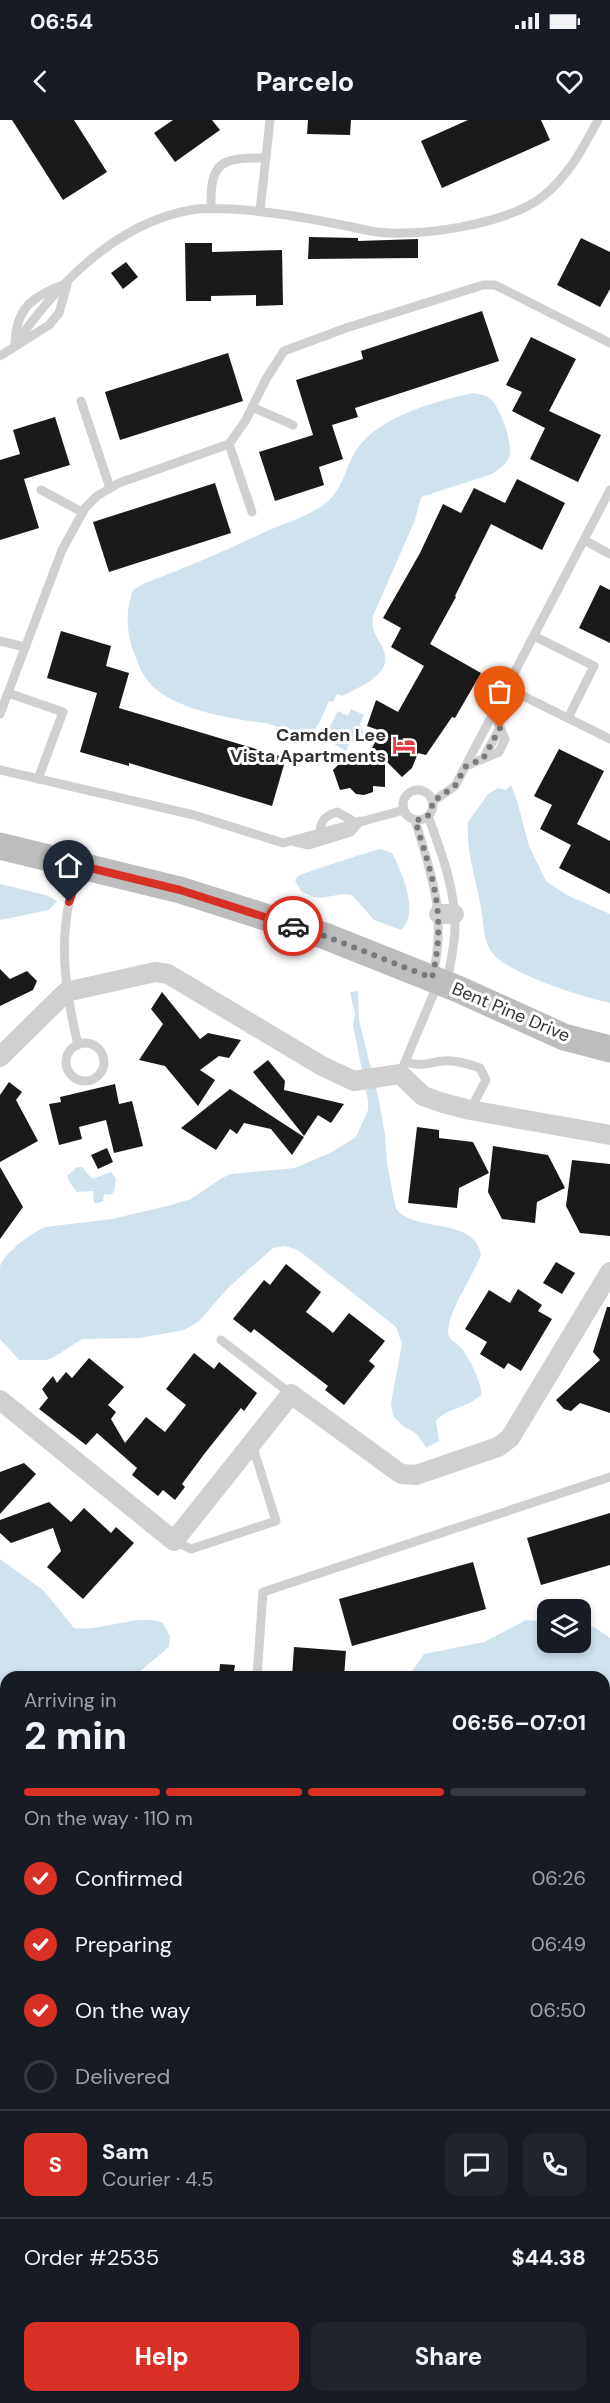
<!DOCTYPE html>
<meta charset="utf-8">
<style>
:root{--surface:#171b24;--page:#20242c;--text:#f1f3f6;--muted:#9ea1a6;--line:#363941;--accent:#d93025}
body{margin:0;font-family:"DM Sans",sans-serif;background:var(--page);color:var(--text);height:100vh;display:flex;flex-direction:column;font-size:22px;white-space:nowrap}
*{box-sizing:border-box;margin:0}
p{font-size:20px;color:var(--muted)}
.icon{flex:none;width:33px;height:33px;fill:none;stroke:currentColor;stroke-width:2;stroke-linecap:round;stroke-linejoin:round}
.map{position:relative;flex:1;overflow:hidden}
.details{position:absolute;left:0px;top:1551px;width:610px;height:732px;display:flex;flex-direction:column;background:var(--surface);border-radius:18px 18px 0 0;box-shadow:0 3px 9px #0003}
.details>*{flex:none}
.tools{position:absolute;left:537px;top:1479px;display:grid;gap:12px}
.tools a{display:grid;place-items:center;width:54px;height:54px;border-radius:12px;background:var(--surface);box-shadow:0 3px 9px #0003;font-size:30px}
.pin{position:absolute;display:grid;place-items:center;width:51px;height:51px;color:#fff;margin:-62px -26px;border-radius:50% 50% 50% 0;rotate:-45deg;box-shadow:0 0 6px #0007}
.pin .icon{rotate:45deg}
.courier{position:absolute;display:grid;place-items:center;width:60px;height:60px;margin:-30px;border:4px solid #d93025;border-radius:50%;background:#fff;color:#222;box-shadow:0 2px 8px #0007}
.overview em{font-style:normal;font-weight:700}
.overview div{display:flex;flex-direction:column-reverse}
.overview{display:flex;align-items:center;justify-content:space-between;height:102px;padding:0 24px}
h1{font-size:39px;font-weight:700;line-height:45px}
.bar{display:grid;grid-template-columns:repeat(4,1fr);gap:9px 6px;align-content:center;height:72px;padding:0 24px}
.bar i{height:8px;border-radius:4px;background:var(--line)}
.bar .on{background:var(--accent)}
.bar p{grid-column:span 4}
.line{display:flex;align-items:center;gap:15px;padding:0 24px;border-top:2px solid var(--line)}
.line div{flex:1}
.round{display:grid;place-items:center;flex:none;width:63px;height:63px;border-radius:12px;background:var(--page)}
ol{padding:0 24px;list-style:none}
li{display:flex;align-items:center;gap:18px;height:66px}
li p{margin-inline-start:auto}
li .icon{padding:6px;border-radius:50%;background:var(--accent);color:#fff;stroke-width:4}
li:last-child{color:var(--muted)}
li i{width:33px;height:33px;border:3px solid var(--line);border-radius:50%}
.primary-button{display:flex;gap:12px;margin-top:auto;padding:12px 24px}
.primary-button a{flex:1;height:69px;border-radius:12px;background:var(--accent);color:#fff;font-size:24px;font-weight:700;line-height:69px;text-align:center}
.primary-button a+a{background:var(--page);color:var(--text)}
.status{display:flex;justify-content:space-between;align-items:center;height:42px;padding:0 30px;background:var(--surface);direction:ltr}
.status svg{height:16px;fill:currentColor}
header{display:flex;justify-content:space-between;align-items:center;height:78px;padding:0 24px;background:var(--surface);font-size:27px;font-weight:700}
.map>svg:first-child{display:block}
.water{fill:#cfe2ee}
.building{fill:#1a1a1a}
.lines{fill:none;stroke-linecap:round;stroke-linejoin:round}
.lane{stroke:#d0d0d0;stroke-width:9}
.street{stroke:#d0d0d0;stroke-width:20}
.secondary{stroke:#bdbdbd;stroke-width:27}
.done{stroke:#7a7a7a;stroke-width:6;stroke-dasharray:0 10.8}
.route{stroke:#d93025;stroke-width:8}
.labels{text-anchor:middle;stroke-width:6;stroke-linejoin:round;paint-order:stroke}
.poi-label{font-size:18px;font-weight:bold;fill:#333;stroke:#fff;text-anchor:end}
.street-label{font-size:18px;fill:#333;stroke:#fff}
</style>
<div class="status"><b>06:54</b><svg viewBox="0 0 49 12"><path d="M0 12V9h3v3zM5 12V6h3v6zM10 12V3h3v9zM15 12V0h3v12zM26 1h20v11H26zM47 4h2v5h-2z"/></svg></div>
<header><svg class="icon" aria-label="back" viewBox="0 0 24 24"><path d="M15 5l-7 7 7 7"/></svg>Parcelo<svg class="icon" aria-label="heart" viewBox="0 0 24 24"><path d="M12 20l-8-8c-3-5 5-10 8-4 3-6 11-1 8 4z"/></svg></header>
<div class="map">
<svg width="610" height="2283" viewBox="0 0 610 2283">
<rect width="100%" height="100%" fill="#fff"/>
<g class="water">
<path d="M474 273C478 274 485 275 488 277 500 284 514 325 509 338 505 345 498 350 492 354L421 377 415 400 373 496C371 508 375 514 380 523 399 552 363 565 342 576L337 574 333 582 329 581C324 591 319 610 307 615 291 621 280 605 265 603 231 599 165 589 145 557 139 548 136 537 132 528 126 506 126 491 133 470L145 463C185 448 224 431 263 413 285 402 315 396 332 377 344 364 347 343 357 329 378 297 438 280 474 273Z"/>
<polygon points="351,589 364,595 360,604 364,614 357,622 350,622 346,631 334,624 337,618 327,612 338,591 348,596"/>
<path d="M511 665 517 681 529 726 546 761 567 775 610 794V883C585 878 511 854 495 836 484 825 484 808 482 793 477 762 466 734 468 702L488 674 498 668 506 670Z"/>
<path d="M380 729 392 733C402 752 420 793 401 810L374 800 352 775 343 774 321 778 314 777 302 772 295 761C296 760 296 758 297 757 301 753 373 731 380 729Z"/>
<polygon points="0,764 46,775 57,781 49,790 0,800"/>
<path d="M358 871 359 901 378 976 385 1015 387 1044 396 1089C417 1114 473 1096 481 1134 473 1158 450 1186 448 1211 448 1221 457 1222 462 1229 469 1238 483 1264 481 1275 466 1289 446 1288 436 1301L439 1321 426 1328 417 1314 403 1306 393 1296 391 1283 402 1224 396 1207 298 1130 285 1126 273 1128 228 1168 198 1202 184 1210 140 1218 82 1219 54 1237 46 1240H19L0 1219C0 1197 0 1169 0 1147 2 1134 33 1112 45 1107L112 1099 171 1085 191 1079 222 1058 231 1054 295 1048 332 1032 356 1017 368 990V981L353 905 355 894 350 872Z"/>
<polygon points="77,1047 82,1047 92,1059 111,1052 116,1059 114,1072 110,1075 104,1074 103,1081 98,1083 94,1083 93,1071 77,1072 70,1063 67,1056"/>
<path d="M0 1439 43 1470 74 1508C103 1512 137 1493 163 1503L170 1516 169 1527 133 1557H6V1658L0 1655Z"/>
<polygon points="526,1500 547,1502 548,1522 580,1522 581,1506 594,1507 610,1518 610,1828 604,1827 604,1557 408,1557 424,1534 484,1522"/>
<polygon points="0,2237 6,2237 6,2277 56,2277 57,2283 0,2283"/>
</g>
<g class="building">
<polygon points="12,0 74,0 107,52 63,80"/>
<polygon points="173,0 212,0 220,10 175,42 154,13"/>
<polygon points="308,0 351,0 350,15 307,14"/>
<polygon points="468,0 541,0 550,20 442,68 421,21"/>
<polygon points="309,117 358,118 358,121 418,119 418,138 308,139"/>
<polygon points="581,118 610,132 610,169 600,187 557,165"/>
<polygon points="185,123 212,123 212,132 282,130 283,185 256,186 256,175 211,176 211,181 186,181"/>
<polygon points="126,142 138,157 123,169 111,153"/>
<polygon points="482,191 499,241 355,288 358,297 332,305 343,339 319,347 324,365 275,381 259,332 313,315 296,260 363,239 361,231"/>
<polygon points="531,217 576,239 549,291 601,315 578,362 530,339 545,308 512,291 522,272 506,265"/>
<polygon points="228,233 243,281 120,320 105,272"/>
<polygon points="55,297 70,345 24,359 39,408 0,420 0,340 20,334 13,310"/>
<polygon points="517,359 565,383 542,430 491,404 455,476 456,477 430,524 481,553 455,598 452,597 426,635 418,633 412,648 402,657 385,640 385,667 373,666 373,672 364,675 356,674 350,668 340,670 333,650 342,641 371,630 381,611 367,606 376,580 398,592 424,546 391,527 401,508 383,498 420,433 443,384 461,393 474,368 505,383"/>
<polygon points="215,363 231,413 109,452 93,402"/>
<polygon points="600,465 610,470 610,523 579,508"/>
<polygon points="61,511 111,526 106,546 129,553 119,588 286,638 272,686 129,643 129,646 80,632 97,573 47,558"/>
<polygon points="559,629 604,651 577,704 610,721 610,774 559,748 571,725 540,709 552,685 534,676"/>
<polygon points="0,849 10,859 27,851 37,861 33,870 0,886"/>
<polygon points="162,872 200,919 208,913 241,920 229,938 219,936 200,950 215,960 198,986 165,946 139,940 163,904 151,889"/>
<polygon points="268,940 285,961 284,970 344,984 331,1003 318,995 304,1016 253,952"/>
<polygon points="9,962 22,972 16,980 38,1021 0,1042 0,975"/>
<polygon points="115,964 119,984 132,981 143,1026 114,1033 106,1000 79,1007 82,1019 59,1025 49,984 61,982 60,977"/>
<polygon points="230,969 304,1017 292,1035 271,1009 244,1003 237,1014 230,1009 216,1030 181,1008"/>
<polygon points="417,1007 439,1010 439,1018 473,1022 489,1053 459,1068 457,1088 408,1083"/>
<polygon points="493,1026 548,1035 565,1068 537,1082 535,1103 502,1099 488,1072"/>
<polygon points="107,1028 113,1042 98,1049 91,1035"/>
<polygon points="572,1040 610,1044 610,1116 580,1113 566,1086"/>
<polygon points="0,1047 23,1087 0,1119"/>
<polygon points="556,1142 575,1153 562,1174 543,1163"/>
<polygon points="286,1144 321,1172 306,1192 326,1207 333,1213 349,1193 385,1221 369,1241 375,1246 344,1285 325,1270 328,1266 285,1233 254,1209 251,1213 233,1199 264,1160 270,1165"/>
<polygon points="518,1169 542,1185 538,1191 552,1199 521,1251 508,1243 504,1249 480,1234 487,1222 465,1209 489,1170 510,1183"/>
<polygon points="607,1187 610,1187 610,1293 580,1283 571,1291 564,1289 556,1280 600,1240 593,1232"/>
<polygon points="194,1233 214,1249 219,1242 257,1273 244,1291 241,1288 205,1333 182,1364 185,1367 175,1380 163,1370 158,1376 132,1355 137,1348 97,1313 86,1325 39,1289 48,1278 42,1269 53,1256 57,1263 66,1252 72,1258 89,1238 124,1267 108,1285 116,1292 111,1299 125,1323 146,1297 165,1312 186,1285 166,1269"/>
<polygon points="24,1343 36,1354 0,1394 0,1352"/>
<polygon points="49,1382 71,1402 84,1388 111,1413 116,1407 134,1423 83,1479 47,1447 61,1431 53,1408 11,1423 0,1413 0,1400"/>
<polygon points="610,1393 610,1445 541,1465 527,1418"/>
<polygon points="473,1442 486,1489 352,1526 339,1479"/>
<polygon points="294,1527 346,1531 344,1557 292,1557"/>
<polygon points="220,1544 235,1545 233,1557 219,1557"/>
</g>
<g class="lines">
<g class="lane">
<path d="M211 89C210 42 220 37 266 38"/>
<polyline points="260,91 270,0"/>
<path d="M15 225C56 165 116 103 191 90 208 87 228 89 245 90 290 94 328 102 371 111 415 119 507 104 542 77 568 57 583 28 598 0"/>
<path d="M15 225C16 187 32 177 65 164"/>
<polyline points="0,236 49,205 59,193 67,165"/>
<polyline points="81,281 110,368"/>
<polyline points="252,287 293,305"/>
<polyline points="229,324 252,392"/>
<polyline points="41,370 82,392"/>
<polyline points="584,420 610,434"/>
<polyline points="534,516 594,546 568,598"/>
<polyline points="0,521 25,527"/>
<polyline points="507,568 610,619"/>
<polyline points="8,573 63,592 38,659"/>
<polyline points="0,594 62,430 85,388 97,376 119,363 229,324 246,300 266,259 284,231 346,208 483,165 495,165 610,223"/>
<polyline points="483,639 500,608"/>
<polyline points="466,646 499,632 505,619 494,593"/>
<polyline points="0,650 194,695 283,723 404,690"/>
<circle cx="418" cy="685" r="15"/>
<polyline points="432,682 455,666 610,370"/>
<path d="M428 696C441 732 455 767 455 806 455 825 450 844 447 862"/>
<path d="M415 700C432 756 447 796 433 855"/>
<path d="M321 719C318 704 323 696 337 692L355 702"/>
<polyline points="295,722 309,725 351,712 360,701"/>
<circle cx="85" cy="942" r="19"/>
<path d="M78 925C67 878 59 831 69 783 71 772 77 760 81 748"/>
<path d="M405 942C424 947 425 943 443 941 455 940 469 944 480 948L486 960 470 990"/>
<polyline points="403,947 438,863"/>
<polyline points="221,1220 291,1274"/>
<polyline points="174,1421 191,1429 276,1401 252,1324"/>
<polyline points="257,1557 263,1472 610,1357"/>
<polyline points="604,1964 610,1966"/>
<polyline points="374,2283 375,2277"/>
<polyline points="404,2283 408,2277"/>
</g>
<g class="street">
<polyline points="439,794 454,794"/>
<polyline points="0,937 66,872 155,852 168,854 322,946 354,961 400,954 423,976 443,983 470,990 610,1015"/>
<polyline points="0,1280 174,1421 291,1274 401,1354 416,1355 498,1327 510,1318 610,1152"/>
<polyline points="0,1726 6,1734"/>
<polyline points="0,1756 6,1763"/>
<polyline points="95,2283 95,2277"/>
</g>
<g class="secondary">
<polyline points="0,726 180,770 325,816 458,869 564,917 610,929"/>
<polyline points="0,2124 6,2124"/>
<polyline points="0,2169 6,2169"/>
<polyline points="604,2203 610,2205"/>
<polyline points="604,2252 610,2254"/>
</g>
</g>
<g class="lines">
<path class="done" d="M293 806 325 816 432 858C447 795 433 759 415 700 427 700 433 693 432 682L455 666 466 646 483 639 500 608"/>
<polyline class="route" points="69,782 82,746 180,770 293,806"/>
</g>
<defs>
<g id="hotel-bare" transform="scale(1.8)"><path d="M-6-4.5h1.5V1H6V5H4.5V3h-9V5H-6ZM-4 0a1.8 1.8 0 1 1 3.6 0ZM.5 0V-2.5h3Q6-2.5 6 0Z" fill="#e63946" stroke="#fff" stroke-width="2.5" paint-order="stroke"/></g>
</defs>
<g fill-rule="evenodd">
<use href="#hotel-bare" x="404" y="625"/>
</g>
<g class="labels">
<g class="poi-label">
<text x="386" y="621">Camden Lee<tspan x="386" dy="21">Vista Apartments</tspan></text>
</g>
<g class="street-label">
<text transform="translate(511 892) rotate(23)" y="6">Bent Pine Drive</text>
</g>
</g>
</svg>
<div class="tools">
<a><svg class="icon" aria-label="layers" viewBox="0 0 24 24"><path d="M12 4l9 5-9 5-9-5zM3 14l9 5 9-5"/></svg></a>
</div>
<div class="pin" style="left:500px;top:608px;background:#ea580c"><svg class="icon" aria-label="bag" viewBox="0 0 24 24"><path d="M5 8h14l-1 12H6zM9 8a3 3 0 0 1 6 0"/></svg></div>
<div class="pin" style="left:69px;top:782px;background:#1f2937"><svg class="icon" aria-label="home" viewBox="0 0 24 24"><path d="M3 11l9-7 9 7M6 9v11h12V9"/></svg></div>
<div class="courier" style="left:293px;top:806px"><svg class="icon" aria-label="car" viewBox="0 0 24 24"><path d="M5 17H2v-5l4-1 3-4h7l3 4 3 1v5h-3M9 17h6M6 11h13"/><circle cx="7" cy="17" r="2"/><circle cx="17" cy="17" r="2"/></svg></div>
<section class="details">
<div class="overview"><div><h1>2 min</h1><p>Arriving in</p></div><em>06:56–07:01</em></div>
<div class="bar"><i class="on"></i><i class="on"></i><i class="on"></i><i></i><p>On the way · 110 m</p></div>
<ol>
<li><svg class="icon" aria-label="check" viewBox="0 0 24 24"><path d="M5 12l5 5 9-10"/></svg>Confirmed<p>06:26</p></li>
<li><svg class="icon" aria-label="check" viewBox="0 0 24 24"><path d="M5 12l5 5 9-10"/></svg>Preparing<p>06:49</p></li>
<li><svg class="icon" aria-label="check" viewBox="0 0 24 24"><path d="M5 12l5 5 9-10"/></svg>On the way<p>06:50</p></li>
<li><i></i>Delivered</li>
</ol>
<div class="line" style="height:108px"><b class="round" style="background:var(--accent);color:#fff">S</b><div><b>Sam</b><p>Courier · 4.5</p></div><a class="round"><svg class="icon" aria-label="chat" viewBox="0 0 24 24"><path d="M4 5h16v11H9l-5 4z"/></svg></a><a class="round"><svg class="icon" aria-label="phone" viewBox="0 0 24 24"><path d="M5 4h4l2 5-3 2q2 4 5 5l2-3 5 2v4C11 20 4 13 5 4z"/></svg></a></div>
<div class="line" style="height:78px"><div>Order #2535</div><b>$44.38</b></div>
<div class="primary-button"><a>Help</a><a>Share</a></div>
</section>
</div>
